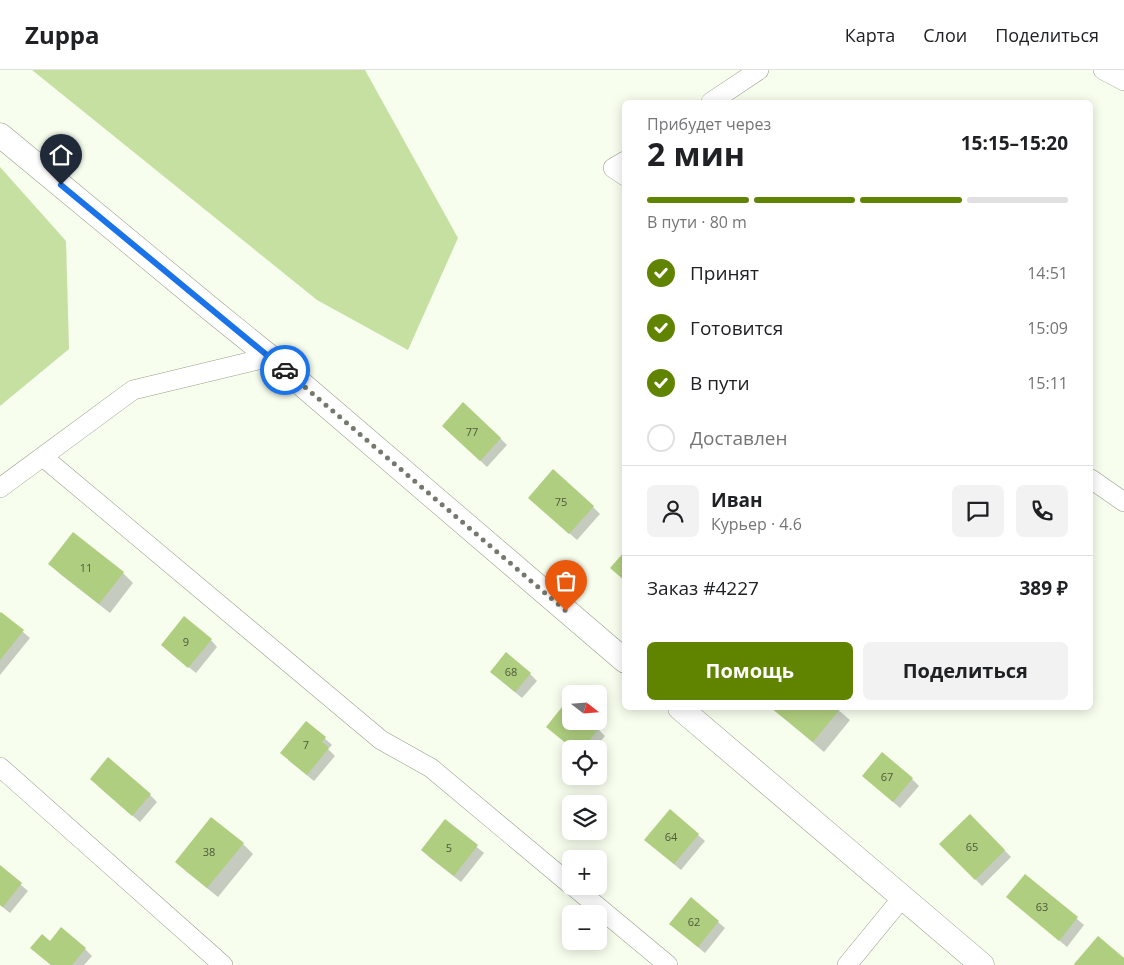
<!DOCTYPE html>
<html lang="ru">
<meta charset="utf-8">
<style>
:root{--surface:#fff;--page:#f2f2f2;--text:#202124;--muted:#757577;--line:#e0e0e0;--accent:#618400}
body{margin:0;font-family:"Open Sans",sans-serif;background:var(--page);color:var(--text);height:100vh;display:flex;flex-direction:column;font-size:19px;white-space:nowrap}
*{box-sizing:border-box;margin:0}
p{font-size:16px;color:var(--muted)}
.icon{flex:none;width:28px;height:28px;fill:none;stroke:currentColor;stroke-width:2;stroke-linecap:round;stroke-linejoin:round}
.map{position:relative;flex:1;overflow:hidden}
.drawer{position:absolute;left:622px;top:30px;width:471px;height:610px;display:flex;flex-direction:column;background:var(--surface);border-radius:8px;box-shadow:0 2px 12px #0003}
.drawer>*{flex:none}
.needle{width:32px;rotate:107deg}
.fabs{position:absolute;left:562px;top:615px;display:grid;gap:10px}
.fabs a{display:grid;place-items:center;width:45px;height:45px;border-radius:8px;background:var(--surface);box-shadow:0 2px 12px #0003;font-size:25px}
.pin{position:absolute;display:grid;place-items:center;width:42px;height:42px;color:#fff;margin:-51px -21px;border-radius:50% 50% 50% 0;rotate:-45deg;box-shadow:0 0 5px #0007}
.pin .icon{rotate:45deg}
.courier{position:absolute;display:grid;place-items:center;width:50px;height:50px;margin:-25px;border:4px solid #1a73e8;border-radius:50%;background:#fff;color:#222;box-shadow:0 1px 6px #0007}
.overview em{font-style:normal;font-weight:700}
.overview div{display:flex;flex-direction:column-reverse}
.overview{display:flex;align-items:center;justify-content:space-between;height:85px;padding:0 25px}
h1{font-size:32px;font-weight:700;line-height:38px}
.bar{display:grid;grid-template-columns:repeat(4,1fr);gap:8px 5px;align-content:center;height:60px;padding:0 25px}
.bar i{height:6px;border-radius:4px;background:var(--line)}
.bar .selected{background:var(--accent)}
.bar p{grid-column:span 4}
.line{display:flex;align-items:center;gap:12px;padding:0 25px;border-top:1px solid var(--line)}
.line div{flex:1}
.round{display:grid;place-items:center;flex:none;width:52px;height:52px;border-radius:8px;background:var(--page)}
ol{padding:0 25px;list-style:none}
li{display:flex;align-items:center;gap:15px;height:55px}
li p{margin-inline-start:auto}
li .icon{padding:5px;border-radius:50%;background:var(--accent);color:#fff;stroke-width:4}
li:last-child{color:var(--muted)}
li i{width:28px;height:28px;border:2px solid var(--line);border-radius:50%}
.button{display:flex;gap:10px;margin-top:auto;padding:10px 25px}
.button a{flex:1;height:58px;border-radius:8px;background:var(--accent);color:#fff;font-size:20px;font-weight:700;line-height:58px;text-align:center}
.button a+a{background:var(--page);color:var(--text)}
header{display:flex;align-items:center;gap:30px;box-sizing:border-box;height:70px;padding:0 25px;background:var(--surface);border-bottom:1px solid var(--line)}
header strong{font-size:24px}
nav{display:flex;gap:28px;margin-inline-start:auto;font-size:18px}
.map>svg:first-child{display:block}
.green{fill:#c6e0a2}
.shadow{fill:#0003}
.building{fill:#afce7f}
.lines{fill:none;stroke-linecap:round;stroke-linejoin:round}
.minor-casing{stroke:#949f87;stroke-width:20}
.tertiary-casing{stroke:#949f87;stroke-width:25}
.minor{stroke:#fff;stroke-width:19}
.tertiary{stroke:#fff;stroke-width:24}
.done{stroke:#74796d;stroke-width:5;stroke-dasharray:0 9}
.route{stroke:#1a73e8;stroke-width:6}
.labels{text-anchor:middle;stroke-width:4;stroke-linejoin:round;paint-order:stroke}
.number-label{font-size:11px;fill:#4e593e}
</style>
<header>
<strong>Zuppa</strong>
<nav><a>Карта</a><a>Слои</a><a>Поделиться</a></nav>
</header>
<div class="map">
<svg width="1124" height="895" viewBox="0 0 1124 895">
<rect width="100%" height="100%" fill="#f7feee"/>
<g class="green">
<polygon points="32,0 365,0 458,168 408,280 317,230"/>
<polygon points="0,97 66,171 69,279 0,336"/>
</g>
<g class="shadow">
<polygon points="450,362 500,368 507,375 487,397"/>
<polygon points="536,434 593,437 600,444 577,470"/>
<polygon points="50,494 123,503 133,513 110,543 60,504"/>
<polygon points="1,543 30,568 0,605 0,545"/>
<polygon points="211,570 217,577 196,603 169,581"/>
<polygon points="530,604 537,611 522,628 498,608"/>
<polygon points="566,634 571,638 571,651 598,659 605,666 594,679 573,679"/>
<polygon points="772,638 836,638 850,650 824,682"/>
<polygon points="307,652 332,675 328,679 335,686 314,711 288,690"/>
<polygon points="863,706 912,709 919,716 900,738"/>
<polygon points="98,716 150,725 157,732 140,752"/>
<polygon points="970,745 1011,787 982,816 941,774"/>
<polygon points="445,751 484,783 461,812 429,787 422,780"/>
<polygon points="698,765 705,771 681,800 652,776"/>
<polygon points="243,774 253,784 218,827 187,802 176,792"/>
<polygon points="0,797 28,821 10,843 0,835"/>
<polygon points="1025,805 1084,855 1067,877 1008,827"/>
<polygon points="718,852 725,858 705,883 677,860"/>
<polygon points="50,872 85,879 92,886 84,895 51,895 39,885"/>
</g>
<g class="building">
<polygon points="463,332 501,368 480,391 442,356"/>
<polygon points="553,399 594,436 569,464 528,428"/>
<polygon points="73,462 124,502 99,534 48,494"/>
<polygon points="625,481 625,511 610,498"/>
<polygon points="1,542 24,560 0,590 0,543"/>
<polygon points="184,546 212,569 188,598 161,575"/>
<polygon points="506,582 531,603 515,622 490,602"/>
<polygon points="566,632 571,636 571,651 591,651 599,658 583,679 573,679 546,657"/>
<polygon points="771,638 838,638 840,639 813,672"/>
<polygon points="306,651 326,667 322,672 329,678 307,705 280,683"/>
<polygon points="882,682 913,708 893,732 862,706"/>
<polygon points="108,687 151,724 132,746 90,709"/>
<polygon points="670,739 699,764 674,794 644,770"/>
<polygon points="970,744 1005,780 975,810 939,774"/>
<polygon points="211,747 244,773 207,818 175,792"/>
<polygon points="445,749 478,775 454,806 421,780"/>
<polygon points="0,795 22,813 3,837 0,835"/>
<polygon points="1025,804 1078,847 1059,871 1006,827"/>
<polygon points="691,827 719,851 698,877 669,854"/>
<polygon points="61,857 86,878 72,895 51,895 30,878 42,864 50,871"/>
<polygon points="1098,866 1124,888 1124,895 1075,895 1074,894"/>
</g>
<g class="lines">
<g class="minor-casing">
<g id="minor">
<polyline points="1103,0 1124,11"/>
<polyline points="711,32 759,0"/>
<polyline points="625,91 613,98 625,106"/>
<polyline points="43,387 381,670 431,698 571,815"/>
<polyline points="1091,409 1124,432"/>
<polyline points="0,418 133,320 270,287"/>
<polyline points="0,697 223,895"/>
<polyline points="573,816 668,895"/>
<polyline points="847,895 902,828"/>
</g>
</g>
<g class="tertiary-casing">
<g id="tertiary">
<polyline points="0,65 213,241 270,287 625,591"/>
<polyline points="680,638 982,895"/>
</g>
</g>
<use href="#minor" class="minor"/>
<use href="#tertiary" class="tertiary"/>
</g>
<g class="lines">
<polyline class="done" points="285,300 566,541"/>
<polyline class="route" points="61,115 285,300"/>
</g>
<g class="labels">
<g class="number-label">
<text x="472" y="366">77</text>
<text x="561" y="436">75</text>
<text x="86" y="502">11</text>
<text x="186" y="576">9</text>
<text x="511" y="606">68</text>
<text x="306" y="679">7</text>
<text x="887" y="711">67</text>
<text x="671" y="771">64</text>
<text x="972" y="781">65</text>
<text x="449" y="782">5</text>
<text x="209" y="786">38</text>
<text x="1042" y="841">63</text>
<text x="694" y="856">62</text>
</g>
</g>
</svg>
<div class="fabs">
<a><svg class="needle" viewBox="-14 -14 28 28"><path d="M0-13l5 13h-10z" fill="#e53935"/><path d="M0 13l5-13h-10z" fill="#757577"/></svg></a>
<a><svg class="icon" aria-label="locate" viewBox="0 0 24 24"><circle cx="12" cy="12" r="6"/><path d="M12 2v4M12 18v4M2 12h4M18 12h4"/></svg></a>
<a><svg class="icon" aria-label="layers" viewBox="0 0 24 24"><path d="M12 4l9 5-9 5-9-5zM3 14l9 5 9-5"/></svg></a>
<a>+</a>
<a>−</a>
</div>
<div class="pin" style="left:566px;top:541px;background:#ea580c"><svg class="icon" aria-label="bag" viewBox="0 0 24 24"><path d="M5 8h14l-1 12H6zM9 8a3 3 0 0 1 6 0"/></svg></div>
<div class="pin" style="left:61px;top:115px;background:#1f2937"><svg class="icon" aria-label="home" viewBox="0 0 24 24"><path d="M3 11l9-7 9 7M6 9v11h12V9"/></svg></div>
<div class="courier" style="left:285px;top:300px"><svg class="icon" aria-label="car" viewBox="0 0 24 24"><path d="M5 17H2v-5l4-1 3-4h7l3 4 3 1v5h-3M9 17h6M6 11h13"/><circle cx="7" cy="17" r="2"/><circle cx="17" cy="17" r="2"/></svg></div>
<section class="drawer">
<div class="overview"><div><h1>2 мин</h1><p>Прибудет через</p></div><em>15:15–15:20</em></div>
<div class="bar"><i class="selected"></i><i class="selected"></i><i class="selected"></i><i></i><p>В пути · 80 m</p></div>
<ol>
<li><svg class="icon" aria-label="check" viewBox="0 0 24 24"><path d="M5 12l5 5 9-10"/></svg>Принят<p>14:51</p></li>
<li><svg class="icon" aria-label="check" viewBox="0 0 24 24"><path d="M5 12l5 5 9-10"/></svg>Готовится<p>15:09</p></li>
<li><svg class="icon" aria-label="check" viewBox="0 0 24 24"><path d="M5 12l5 5 9-10"/></svg>В пути<p>15:11</p></li>
<li><i></i>Доставлен</li>
</ol>
<div class="line" style="height:90px"><a class="round"><svg class="icon" aria-label="person" viewBox="0 0 24 24"><circle cx="12" cy="8" r="4"/><path d="M4 21q1-7 8-7t8 7"/></svg></a><div><b>Иван</b><p>Курьер · 4.6</p></div><a class="round"><svg class="icon" aria-label="chat" viewBox="0 0 24 24"><path d="M4 5h16v11H9l-5 4z"/></svg></a><a class="round"><svg class="icon" aria-label="phone" viewBox="0 0 24 24"><path d="M5 4h4l2 5-3 2q2 4 5 5l2-3 5 2v4C11 20 4 13 5 4z"/></svg></a></div>
<div class="line" style="height:65px"><div>Заказ #4227</div><b>389 ₽</b></div>
<div class="button"><a>Помощь</a><a>Поделиться</a></div>
</section>
</div>
